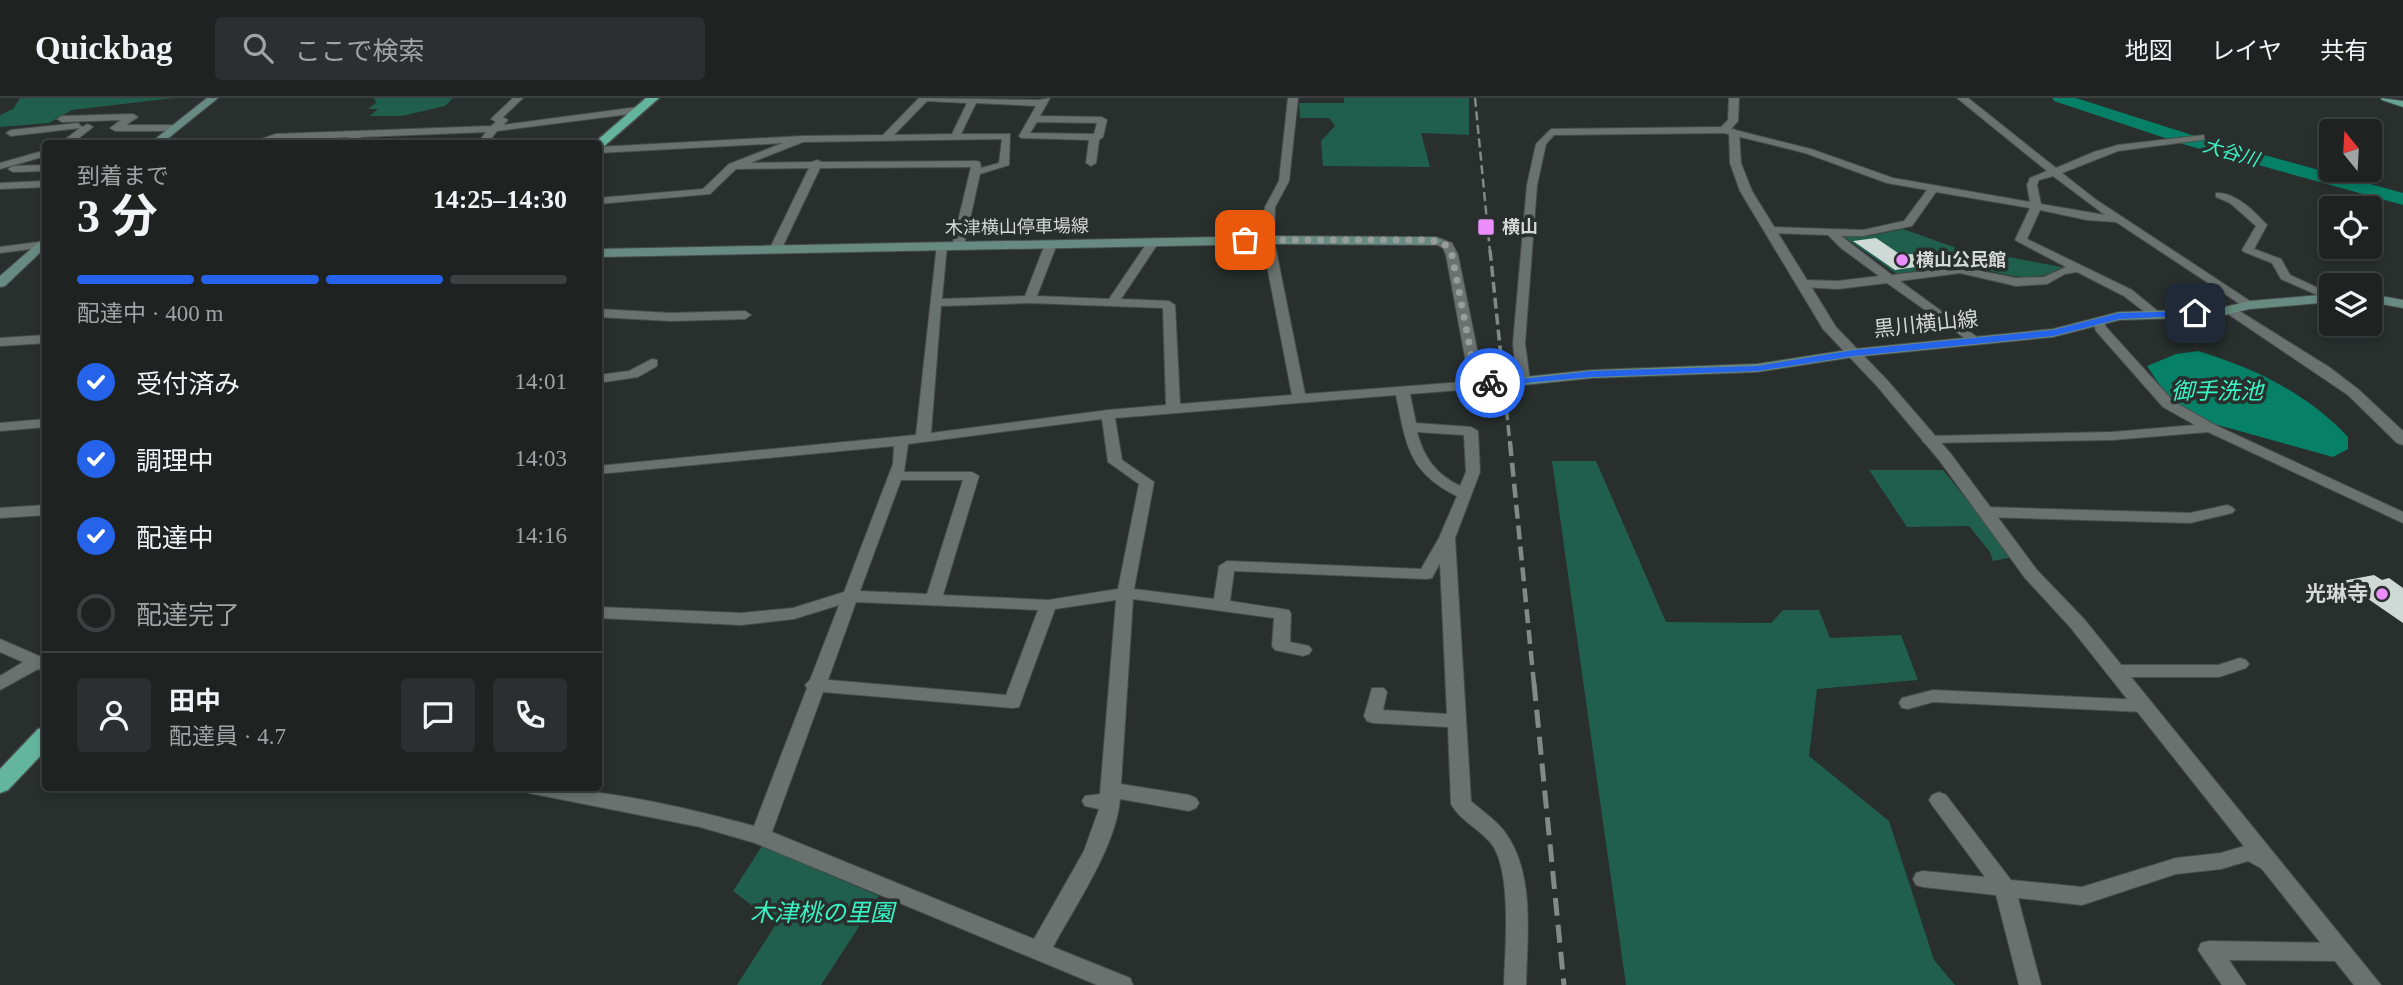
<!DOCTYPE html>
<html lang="ja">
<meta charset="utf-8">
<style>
:root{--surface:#1e2322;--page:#2b2f2f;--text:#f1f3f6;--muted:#a1a4a5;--line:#3c4040;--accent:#2563eb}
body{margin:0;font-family:"Times New Roman","Noto Sans JP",serif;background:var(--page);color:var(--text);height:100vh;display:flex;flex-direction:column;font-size:26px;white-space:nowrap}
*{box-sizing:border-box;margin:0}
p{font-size:23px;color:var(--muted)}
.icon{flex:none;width:38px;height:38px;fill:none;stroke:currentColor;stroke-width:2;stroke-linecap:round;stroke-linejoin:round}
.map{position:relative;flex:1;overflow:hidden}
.drawer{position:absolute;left:42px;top:42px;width:560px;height:651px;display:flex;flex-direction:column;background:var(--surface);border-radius:7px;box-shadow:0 4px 10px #0003,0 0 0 2px var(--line)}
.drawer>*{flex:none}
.needle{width:46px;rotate:342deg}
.buttons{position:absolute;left:2319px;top:21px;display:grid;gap:14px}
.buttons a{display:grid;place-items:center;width:63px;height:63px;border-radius:7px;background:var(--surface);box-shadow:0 4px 10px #0003,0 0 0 2px var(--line);font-size:35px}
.pin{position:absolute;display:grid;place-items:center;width:60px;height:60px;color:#fff;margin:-30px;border-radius:14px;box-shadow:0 4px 10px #0006}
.courier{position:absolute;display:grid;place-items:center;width:70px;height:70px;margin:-35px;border:5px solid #2563eb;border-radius:50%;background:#fff;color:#222;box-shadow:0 2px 9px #0007}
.summary em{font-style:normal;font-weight:700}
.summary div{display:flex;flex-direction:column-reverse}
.summary{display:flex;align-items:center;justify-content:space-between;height:119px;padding:0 35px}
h1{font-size:46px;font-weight:700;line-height:52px}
.bar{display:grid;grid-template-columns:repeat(4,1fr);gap:10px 7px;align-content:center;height:84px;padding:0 35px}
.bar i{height:9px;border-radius:5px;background:var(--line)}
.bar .current{background:var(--accent)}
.bar p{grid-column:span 4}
.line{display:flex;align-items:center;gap:18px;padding:0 35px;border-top:2px solid var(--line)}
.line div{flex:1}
.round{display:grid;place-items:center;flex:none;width:74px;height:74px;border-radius:7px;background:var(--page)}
ol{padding:0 35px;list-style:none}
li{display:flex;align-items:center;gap:21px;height:77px}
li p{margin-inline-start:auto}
li .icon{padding:7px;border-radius:50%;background:var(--accent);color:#fff;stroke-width:4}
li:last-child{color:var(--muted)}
li i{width:38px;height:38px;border:4px solid var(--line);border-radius:50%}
header{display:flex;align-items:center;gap:42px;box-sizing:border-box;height:98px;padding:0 35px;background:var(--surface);border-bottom:2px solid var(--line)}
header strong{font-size:33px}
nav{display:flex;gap:38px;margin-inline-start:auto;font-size:24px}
.search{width:490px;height:63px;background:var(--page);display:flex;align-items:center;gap:18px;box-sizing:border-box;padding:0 24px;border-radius:7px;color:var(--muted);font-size:26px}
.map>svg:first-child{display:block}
.green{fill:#205e4d}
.water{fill:#068066}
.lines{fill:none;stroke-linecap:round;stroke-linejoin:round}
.river{fill:#068066;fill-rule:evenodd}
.building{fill:#cfd9d5}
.minor-casing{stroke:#484d4b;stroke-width:2}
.tertiary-casing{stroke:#484d4b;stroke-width:2}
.secondary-casing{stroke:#484d4b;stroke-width:2}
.primary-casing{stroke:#484d4b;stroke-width:2}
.trunk-casing{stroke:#484d4b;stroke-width:3}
.minor{fill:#6a726f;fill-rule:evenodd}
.tertiary{fill:#6a726f;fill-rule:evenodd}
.secondary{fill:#678b80;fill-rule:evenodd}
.primary{fill:#65a491;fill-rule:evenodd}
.trunk{fill:#63b59c;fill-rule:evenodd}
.rail-far3{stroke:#838987;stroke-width:2.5;stroke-dasharray:9 4.5;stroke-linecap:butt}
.rail-far2{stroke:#838987;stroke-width:3.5;stroke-dasharray:11 5;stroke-linecap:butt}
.rail-far1{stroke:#838987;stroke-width:4.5;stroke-dasharray:14 7;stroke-linecap:butt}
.rail{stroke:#838987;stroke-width:5;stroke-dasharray:18 9;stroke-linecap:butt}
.route{fill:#2563eb}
.done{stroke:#989d9c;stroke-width:7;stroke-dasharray:0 12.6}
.poi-dot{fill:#eb8dfc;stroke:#282f2d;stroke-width:2.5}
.labels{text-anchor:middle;stroke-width:7;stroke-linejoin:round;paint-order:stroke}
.far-street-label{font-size:18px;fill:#d4d8d7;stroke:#282f2d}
.far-poi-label{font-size:18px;font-weight:bold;fill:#d4d8d7;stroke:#282f2d;text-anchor:start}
.far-water-label{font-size:19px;font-style:italic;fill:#3af6c7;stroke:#282f2d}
.street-label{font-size:21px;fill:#d4d8d7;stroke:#282f2d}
.poi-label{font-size:21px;font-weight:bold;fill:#d4d8d7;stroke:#282f2d;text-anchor:end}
.water-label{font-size:23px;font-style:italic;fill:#3af6c7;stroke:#282f2d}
.near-park-label{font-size:24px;font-style:italic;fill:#38f5c6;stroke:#282f2d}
</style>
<header>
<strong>Quickbag</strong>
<div class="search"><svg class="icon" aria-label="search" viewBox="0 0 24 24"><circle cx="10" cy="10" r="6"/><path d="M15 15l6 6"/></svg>ここで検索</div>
<nav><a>地図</a><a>レイヤ</a><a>共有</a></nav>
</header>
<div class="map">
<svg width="2403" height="887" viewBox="0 0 2403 887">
<rect width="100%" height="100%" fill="#282f2d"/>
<g class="green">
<polygon points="20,0 174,0 72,12 49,25 0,29 0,17 13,11"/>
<polygon points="374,0 453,0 445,8 402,18 370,18 378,11 368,11 376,5"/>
<polygon points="1344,0 1469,0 1469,37 1421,35 1430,69 1323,68 1321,43 1335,28 1329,20 1300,20 1299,5 1344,5"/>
<path d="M1903 131 1985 160 2003 158 2062 169C2029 191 1997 171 1962 168 1941 167 1917 173 1897 176L1841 137 1869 138Z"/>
<polygon points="1552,363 1596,363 1666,524 1771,525 1783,512 1819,512 1830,540 1901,537 1918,582 1817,591 1809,658 1889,723 1934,862 1955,887 1626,887"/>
<polygon points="1869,372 1943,372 2013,459 1993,463 1990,454 1969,428 1907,429"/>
<polygon points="762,748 879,798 821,887 737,887 776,826 733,793"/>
</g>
<path class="water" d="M2198 253C2254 270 2307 295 2348 339V351L2333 359 2207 324 2167 298 2147 268 2176 256Z"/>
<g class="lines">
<polygon class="river" points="2052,0 2076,0 2198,39 2403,95 2403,107 2186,47 2054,3"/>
</g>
<g class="building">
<polygon points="1876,140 1901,157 1912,156 1929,167 1895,172 1853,143"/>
<polygon points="2374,477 2382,482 2389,480 2403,490 2403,525 2342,483"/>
</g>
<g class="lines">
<g class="minor-casing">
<g id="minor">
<polygon points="513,0 523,0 503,19 508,22 503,27 638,9 643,12 638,15 497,33 487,46 477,46 486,34 362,39 352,46 340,46 349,39 246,46 276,36 491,28 496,24 491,21 493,19"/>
<path d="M919 0 1039 2 1050 0 1040 18 1102 19 1107 22 1103 39 1099 42 1096 65 1091 68 1086 65 1089 42 1021 40 1019 38 1036 8 976 5 961 36H1010L1009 67 980 76 964 148 958 151 952 148 971 69 820 70 782 150 776 153 770 150 809 70 736 71 710 96 598 106V100L703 91 729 66 783 45 598 55V49L802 38 883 37ZM927 3 967 5 952 36 894 37ZM1037 24 1097 25 1094 36 1030 35ZM1002 41 999 65 981 70 980 64 976 63 822 64 817 62 812 64 750 65 803 44Z"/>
<path d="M1288 0H1298L1289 83 1275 109 1274 142 1305 296 1516 280 1513 245 1527 87 1536 46 1551 31 1721 29 1728 22 1729 0H1739L1738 23 1731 31 1811 51 1893 80 2030 104 2027 87 2030 80 2047 73 1957 0H1968L2056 70 2094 54 2118 47 2204 37V41L2201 42 2118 53 2062 75 2095 101 2256 207 2250 211 2246 210 2116 124 2087 122 2040 112 2027 141 2132 192 2160 215 2158 218H2150L2124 198 2077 174 2065 176 2047 186 2016 188 1960 175 1900 183 1977 239 1979 242 1973 246 1887 185 1838 191 1800 189 1798 186 1804 182 1838 183 1879 178 1841 150 1828 137 1771 135 1765 132 1771 129 1863 132 1904 123 1927 92 1887 85 1805 55 1724 35 1554 37 1546 46 1537 87 1525 245 1530 283 1523 287 1410 296 1416 325 1471 329 1478 333 1480 374 1455 440 1471 703C1483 714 1498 723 1507 737 1535 778 1527 840 1526 887H1504C1505 852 1512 778 1493 748 1482 732 1460 723 1451 706L1448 629 1373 625 1367 623 1364 618 1372 590H1384L1387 594 1383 612 1447 616 1440 465 1432 480 1426 481 1234 473 1230 503 1289 512 1291 516 1290 544 1309 548 1312 552 1309 556 1303 558 1275 552 1272 548 1274 520 1133 501 1121 686 1189 697 1196 700 1199 705 1196 710 1189 713 1120 701C1116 749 1076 806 1053 849L1130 880 1133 887H1097L755 745 700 729 529 695 527 690C603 690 680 708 754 728L807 590 805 587 810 582 839 507 794 521 741 527 598 520V509L741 515 793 510 844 494 893 366 894 348 598 376V368L916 337 937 146 947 148 942 201 1025 198 1045 146 1051 143 1057 146 1037 198 1109 201 1149 142H1157L1159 144 1121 201 1169 203 1175 207 1180 306 1292 297 1262 142 1265 109 1279 83ZM2053 78 2105 117 2041 106 2037 87 2039 82ZM1936 94 2030 110 2015 142 2066 169 2044 179 2016 180 1960 169 1892 177 1841 138H1863L1912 128ZM1030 205 1163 210 1166 307 1108 312 931 335 941 208ZM1396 297C1406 346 1408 374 1457 398L1439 440 1421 471 1227 463 1219 468 1214 501 1134 491 1154 384 1122 362 1115 320ZM1102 321 1108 364 1139 386 1118 491 1048 502 943 497 979 378 972 374H904L908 346ZM1417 334 1464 337 1466 374 1460 388C1436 376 1424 360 1417 334ZM901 382H963L927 496 860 493ZM1116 502 1100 696 1085 698 1082 703 1085 708 1099 711 1084 753 1034 841 772 734 823 594 1013 610 1019 609 1055 511ZM856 504 1038 512 1006 597 828 582Z"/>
<polygon points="133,16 138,19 126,27 174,27 179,30 174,33 115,33 110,30 121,22 62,24 57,21 62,18"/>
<polygon points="78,25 82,29 88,26 93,29 71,46 59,46 80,30 11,38 6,35 11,32"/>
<polygon points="46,52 46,58 0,71 0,65"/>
<polygon points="46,67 46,73 13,74 8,71 13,68"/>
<polygon points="46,83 46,89 0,91 0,85"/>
<path d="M2216 95C2236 94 2255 114 2267 127L2254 151 2281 161 2290 177 2331 196V203L2281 181 2272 165 2244 154 2242 152 2256 128 2230 105 2216 99Z"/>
<polygon points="46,143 46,149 0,155 0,149"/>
<polygon points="598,211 671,215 745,213 751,217 745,221 671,223 598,219"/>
<polygon points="2099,219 2103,220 2106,229 2173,303 2215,327 2403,414 2403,425 2208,334 2112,342 1924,345 1922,342 1929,338 2112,334 2195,327 2163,309 2096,233 2093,223"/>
<polygon points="46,237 46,245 0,248 0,240"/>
<polygon points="652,261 657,262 657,268 638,279 598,285 598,277 629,273"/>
<polygon points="46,321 46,329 0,333 0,325"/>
<polygon points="46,407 46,417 0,420 0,410"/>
<polygon points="2227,407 2232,409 2235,412 2232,415 2190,425 1985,419 1977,414 1985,409 2190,415"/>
<polygon points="0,541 46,561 46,574 38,571 0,592 0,578 23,564 0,554"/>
<polygon points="2240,560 2246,562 2249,566 2246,570 2219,579 2115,579 2109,577 2106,573 2109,569 2115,567 2218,567"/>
<polygon points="1933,592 2143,602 2149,603 2152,608 2149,613 2143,614 1933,604 1908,611 1902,610 1899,605 1902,600"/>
<polygon points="1939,694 1946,697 2011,782 2082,789 2176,760 2221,755 2251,746 2273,759 2276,765 2273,771 2266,773 2248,763 2221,771 2176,776 2082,807 2018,800 2041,887 2019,887 1996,797 1923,789 1916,787 1913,781 1916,775 1923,773 1985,779 1932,707 1929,702 1932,697"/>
<polygon points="2209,843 2341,845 2349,847 2352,854 2349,861 2341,863 2229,862 2246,887 2222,887 2198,852 2201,845"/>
</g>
</g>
<g class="tertiary-casing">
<g id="tertiary">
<polygon points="1734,31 1739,34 1741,65 1752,93 1836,229 1887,282 1951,356 2037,472 2084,521 2381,887 2354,887 2070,529 2025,480 1939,362 1877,288 1823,231 1740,93 1730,65 1729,34"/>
<polygon points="1436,139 1452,145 1458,157 1484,286 1482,289 1477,290 1470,286 1446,157 1443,150 1430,143"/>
<polygon points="2233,209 2329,269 2358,291 2403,333 2403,347 2397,345 2348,297 2228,216 2226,213"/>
</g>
</g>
<g class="secondary-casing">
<g id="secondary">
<polygon points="207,0 218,0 161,46 149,46"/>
<polygon points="46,138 46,149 5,188 0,189 0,178"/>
<polygon points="1268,138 1436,139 1442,143 1436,147 1268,146 598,159 598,151"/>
<polygon points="2331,196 2331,204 2250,211 2216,219 2119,222 2053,239 1854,259 1757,274 1592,280 1523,287 1516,283 1523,279 1592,272 1757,266 1854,251 2053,231 2119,214 2216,211 2250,203"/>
<polygon points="2370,196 2403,202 2403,210 2370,204"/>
</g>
</g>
<g class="primary-casing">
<polygon id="primary" points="2381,0 2403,3 2403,9 2382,2"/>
</g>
<g class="trunk-casing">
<g id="trunk">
<polygon points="646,0 659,0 602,50 593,46"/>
<polygon points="46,629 46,652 8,692 0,695 0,671 38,631"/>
</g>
</g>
<use href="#minor" class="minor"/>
<use href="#tertiary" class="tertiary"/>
<use href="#secondary" class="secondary"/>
<use href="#primary" class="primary"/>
<use href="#trunk" class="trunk"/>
<polyline class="rail-far3" points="1475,0 1490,154"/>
<polyline class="rail-far2" points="1490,152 1510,346"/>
<polyline class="rail-far1" points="1510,344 1534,586"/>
<polyline class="rail" points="1534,585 1564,887"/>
</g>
<polygon class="route" points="2195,213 2198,217 2119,221 2053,238 1854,258 1757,273 1592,279 1490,288 1486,285 1592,273 1757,268 1854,252 2053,232 2119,215"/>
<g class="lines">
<polyline class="done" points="1245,142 1429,142 1444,145 1452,157 1477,286 1490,285"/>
</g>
<g class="poi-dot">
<rect x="1477" y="120" width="18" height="18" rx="3.5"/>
<circle cx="1902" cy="162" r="7"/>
<circle cx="2382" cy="496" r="7"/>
</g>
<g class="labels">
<g class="far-street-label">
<text transform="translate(1017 129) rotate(-1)" y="6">木津横山停車場線</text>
</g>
<g class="far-poi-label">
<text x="1502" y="135">横山</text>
<text x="1916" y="168">横山公民館</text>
</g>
<g class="far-water-label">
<text transform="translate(2231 54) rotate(16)" y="7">大谷川</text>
</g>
<g class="street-label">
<text transform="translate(1926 226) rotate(-6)" y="7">黒川横山線</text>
</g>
<g class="poi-label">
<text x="2368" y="503">光琳寺</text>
</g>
<g class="water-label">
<text x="2217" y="301">御手洗池</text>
</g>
<g class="near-park-label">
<text x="822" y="823">木津桃の里園</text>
</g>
</g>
</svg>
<div class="buttons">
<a><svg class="needle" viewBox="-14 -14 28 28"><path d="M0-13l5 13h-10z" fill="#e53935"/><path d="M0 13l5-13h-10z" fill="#a1a4a5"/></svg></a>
<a><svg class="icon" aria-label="locate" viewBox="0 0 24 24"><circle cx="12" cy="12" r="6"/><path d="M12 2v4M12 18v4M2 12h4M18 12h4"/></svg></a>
<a><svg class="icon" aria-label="layers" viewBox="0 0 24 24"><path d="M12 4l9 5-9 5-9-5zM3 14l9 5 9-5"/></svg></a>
</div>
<div class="pin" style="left:1245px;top:142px;background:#ea580c"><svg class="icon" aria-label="bag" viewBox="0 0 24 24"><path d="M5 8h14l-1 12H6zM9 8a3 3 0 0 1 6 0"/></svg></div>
<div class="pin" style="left:2195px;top:215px;background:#1f2937"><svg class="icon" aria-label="home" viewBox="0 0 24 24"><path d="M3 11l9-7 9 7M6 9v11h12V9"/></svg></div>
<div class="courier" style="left:1490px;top:285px"><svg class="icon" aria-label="bike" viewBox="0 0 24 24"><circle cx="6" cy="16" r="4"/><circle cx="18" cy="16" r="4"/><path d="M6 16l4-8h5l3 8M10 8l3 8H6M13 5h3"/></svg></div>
<section class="drawer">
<div class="summary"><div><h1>3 分</h1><p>到着まで</p></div><em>14:25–14:30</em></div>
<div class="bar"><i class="current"></i><i class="current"></i><i class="current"></i><i></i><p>配達中 · 400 m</p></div>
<ol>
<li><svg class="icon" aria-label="check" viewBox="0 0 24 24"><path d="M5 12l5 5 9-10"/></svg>受付済み<p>14:01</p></li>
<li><svg class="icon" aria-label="check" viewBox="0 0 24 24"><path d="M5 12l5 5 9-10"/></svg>調理中<p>14:03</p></li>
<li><svg class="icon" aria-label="check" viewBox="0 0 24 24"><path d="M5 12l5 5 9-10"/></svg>配達中<p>14:16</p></li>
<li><i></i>配達完了</li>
</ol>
<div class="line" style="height:126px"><a class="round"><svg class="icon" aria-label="person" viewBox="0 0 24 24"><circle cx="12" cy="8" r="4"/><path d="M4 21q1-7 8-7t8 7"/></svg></a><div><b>田中</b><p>配達員 · 4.7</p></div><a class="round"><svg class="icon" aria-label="chat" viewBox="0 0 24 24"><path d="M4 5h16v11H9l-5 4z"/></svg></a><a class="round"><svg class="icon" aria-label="phone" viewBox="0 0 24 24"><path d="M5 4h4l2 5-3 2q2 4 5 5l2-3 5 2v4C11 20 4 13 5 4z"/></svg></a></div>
</section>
</div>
